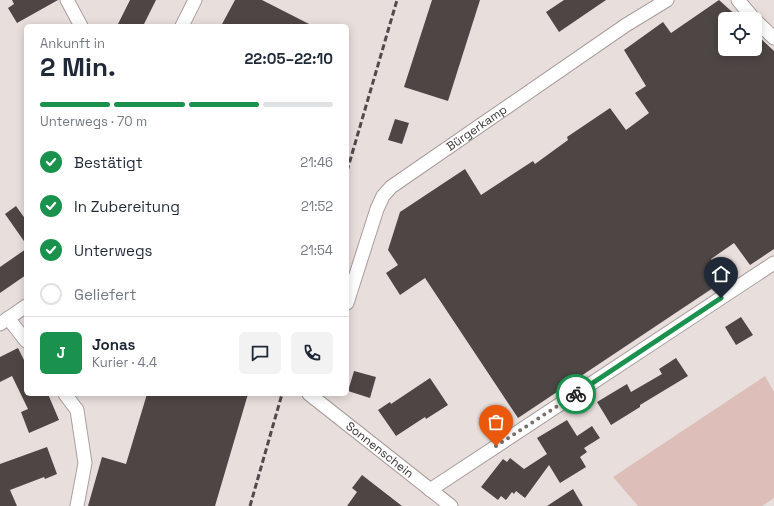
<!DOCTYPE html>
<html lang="de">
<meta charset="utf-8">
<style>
:root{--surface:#fff;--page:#f2f2f3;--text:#1f2937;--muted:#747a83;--line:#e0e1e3;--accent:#1a914d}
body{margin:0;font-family:"Space Grotesk",sans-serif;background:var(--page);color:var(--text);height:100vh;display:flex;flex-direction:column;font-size:15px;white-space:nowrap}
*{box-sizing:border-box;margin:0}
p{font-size:13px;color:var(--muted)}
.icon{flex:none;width:22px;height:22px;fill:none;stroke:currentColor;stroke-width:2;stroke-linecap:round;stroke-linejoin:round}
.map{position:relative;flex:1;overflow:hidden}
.drawer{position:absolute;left:24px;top:24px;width:325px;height:372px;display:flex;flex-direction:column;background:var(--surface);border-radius:6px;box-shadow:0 2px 10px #0003}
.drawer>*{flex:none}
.tools{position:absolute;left:718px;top:12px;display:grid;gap:8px}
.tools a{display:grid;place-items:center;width:44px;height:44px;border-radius:6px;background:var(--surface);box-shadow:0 2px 10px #0003;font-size:20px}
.pin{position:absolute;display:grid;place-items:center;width:34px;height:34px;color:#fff;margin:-41px -17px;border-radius:50% 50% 50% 0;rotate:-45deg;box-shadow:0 0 4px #0007}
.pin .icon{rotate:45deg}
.courier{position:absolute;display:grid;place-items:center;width:40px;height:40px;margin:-20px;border:3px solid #1a914d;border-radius:50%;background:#fff;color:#222;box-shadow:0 1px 5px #0007}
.overview em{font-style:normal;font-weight:700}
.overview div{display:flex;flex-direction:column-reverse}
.overview{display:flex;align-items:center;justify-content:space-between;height:68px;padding:0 16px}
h1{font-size:26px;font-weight:700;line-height:30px}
.bar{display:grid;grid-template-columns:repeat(4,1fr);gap:6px 4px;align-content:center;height:48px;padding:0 16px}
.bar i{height:5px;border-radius:3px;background:var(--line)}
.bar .current{background:var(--accent)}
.bar p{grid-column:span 4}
.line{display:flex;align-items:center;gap:10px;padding:0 16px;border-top:1px solid var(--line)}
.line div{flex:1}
.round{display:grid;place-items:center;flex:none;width:42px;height:42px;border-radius:6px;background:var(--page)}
ol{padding:0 16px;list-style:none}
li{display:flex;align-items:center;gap:12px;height:44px}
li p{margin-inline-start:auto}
li .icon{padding:4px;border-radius:50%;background:var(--accent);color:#fff;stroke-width:4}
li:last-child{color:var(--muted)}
li i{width:22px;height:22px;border:2px solid var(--line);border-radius:50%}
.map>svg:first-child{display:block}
.green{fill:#debeb9}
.building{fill:#4e4645}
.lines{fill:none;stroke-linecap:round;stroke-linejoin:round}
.street-casing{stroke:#a89e9c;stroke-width:15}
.street{stroke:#fff;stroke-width:13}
.rail{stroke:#4f4b4a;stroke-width:3;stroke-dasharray:6 3;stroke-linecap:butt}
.done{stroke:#787170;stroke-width:4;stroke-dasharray:0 7.2}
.route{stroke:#1a914d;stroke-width:5}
.labels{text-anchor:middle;stroke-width:4;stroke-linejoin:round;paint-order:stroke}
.street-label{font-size:12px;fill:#3b3736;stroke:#f6ebe9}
</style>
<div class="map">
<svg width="774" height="506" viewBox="0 0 774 506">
<rect width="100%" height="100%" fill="#e8dedc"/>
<polygon class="green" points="765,376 774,392 774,498 762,506 638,506 613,477"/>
<g class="building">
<polygon points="12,0 58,0 17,23 8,8 14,4"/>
<polygon points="130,0 156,0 143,26 117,26"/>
<polygon points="235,0 262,0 313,26 221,26"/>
<polygon points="432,0 480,0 448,101 404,87"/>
<polygon points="564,0 606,0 559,32 546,12"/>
<polygon points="719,0 740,19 725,19 725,49 755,49 755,33 774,51 774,249 750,265 734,243 711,259 725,280 518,418 425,278 400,295 386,273 398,265 388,250 400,212 465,169 481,195 533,161 535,164 568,140 567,137 610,108 626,130 649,113 635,93 646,86 624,50 663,22 671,33"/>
<polygon points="395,119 409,123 402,144 388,140"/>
<polygon points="16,206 26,220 26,244 5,214"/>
<polygon points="26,249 26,275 0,293 0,267"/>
<polygon points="741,317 753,335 736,345 725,327"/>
<polygon points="18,348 26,364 26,394 48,394 59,420 29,433 21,412 28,409 12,376 0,382 0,357"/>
<polygon points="676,358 688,376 640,405 640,407 611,425 597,402 627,384 631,392 662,374 659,369"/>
<polygon points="354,371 376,377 370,398 348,391"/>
<polygon points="430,378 448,405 426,419 425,417 396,436 378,410 390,402 391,404"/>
<polygon points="147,394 248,394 215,506 88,506 102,457 126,464"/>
<polygon points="567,420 577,436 592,426 600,438 584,448 587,452 580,457 586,467 560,483 549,465 525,498 516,491 514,494 512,492 506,500 501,496 498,500 481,487 503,459 507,462 510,458 524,469 547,454 537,438"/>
<polygon points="47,447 57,474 45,479 44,477 10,490 17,506 0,506 0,464"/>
<polygon points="362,475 402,506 347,506 357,492 352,488"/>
<polygon points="573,489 583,506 547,506"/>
</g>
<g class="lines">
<g class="street-casing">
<g id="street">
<polyline points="67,0 81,26"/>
<polyline points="738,0 754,19"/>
<polyline points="755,20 774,38"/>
<polyline points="182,26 195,0"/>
<path id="s1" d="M347 303 377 209 383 196 391 187 626 25 667 0"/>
<polyline points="8,318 26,341"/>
<polyline points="0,324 26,306"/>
<polyline points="65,394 77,410 85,463 77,506"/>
<path id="s2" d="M309 394 451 506"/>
<polyline points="430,490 774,263"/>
</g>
</g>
<use href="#street" class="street"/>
<g class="rail">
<polyline points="347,171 397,0"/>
<polyline points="250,506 282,394"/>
</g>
</g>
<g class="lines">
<polyline class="done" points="496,446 576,394"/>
<polyline class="route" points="576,394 721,298"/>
</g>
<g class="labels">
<g class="street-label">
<text dy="4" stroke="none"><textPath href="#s1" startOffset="229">Bürgerkamp</textPath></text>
<text dy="4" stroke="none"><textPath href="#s2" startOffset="90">Sonnenschein</textPath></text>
</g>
</g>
</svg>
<div class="tools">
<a><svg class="icon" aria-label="locate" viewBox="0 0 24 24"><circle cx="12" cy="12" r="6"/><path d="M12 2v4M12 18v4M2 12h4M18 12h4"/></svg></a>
</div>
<div class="pin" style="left:496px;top:446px;background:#ea580c"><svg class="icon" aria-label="bag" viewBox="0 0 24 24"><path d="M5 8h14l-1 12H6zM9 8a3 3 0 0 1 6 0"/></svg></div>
<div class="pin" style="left:721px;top:298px;background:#1f2937"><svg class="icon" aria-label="home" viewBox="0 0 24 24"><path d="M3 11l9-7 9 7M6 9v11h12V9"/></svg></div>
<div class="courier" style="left:576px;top:394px"><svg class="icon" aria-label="bike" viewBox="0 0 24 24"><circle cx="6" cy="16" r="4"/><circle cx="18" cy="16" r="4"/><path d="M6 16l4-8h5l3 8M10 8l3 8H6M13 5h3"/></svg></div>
<section class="drawer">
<div class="overview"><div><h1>2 Min.</h1><p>Ankunft in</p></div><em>22:05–22:10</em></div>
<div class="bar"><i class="current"></i><i class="current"></i><i class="current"></i><i></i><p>Unterwegs · 70 m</p></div>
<ol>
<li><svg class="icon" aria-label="check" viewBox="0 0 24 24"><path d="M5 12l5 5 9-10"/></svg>Bestätigt<p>21:46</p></li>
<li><svg class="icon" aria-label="check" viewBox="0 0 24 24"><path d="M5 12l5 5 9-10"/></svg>In Zubereitung<p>21:52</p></li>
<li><svg class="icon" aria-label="check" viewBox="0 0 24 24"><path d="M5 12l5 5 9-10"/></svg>Unterwegs<p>21:54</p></li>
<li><i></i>Geliefert</li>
</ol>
<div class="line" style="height:72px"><b class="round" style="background:var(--accent);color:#fff">J</b><div><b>Jonas</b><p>Kurier · 4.4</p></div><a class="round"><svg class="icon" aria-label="chat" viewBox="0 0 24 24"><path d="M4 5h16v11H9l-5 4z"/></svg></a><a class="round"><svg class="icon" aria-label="phone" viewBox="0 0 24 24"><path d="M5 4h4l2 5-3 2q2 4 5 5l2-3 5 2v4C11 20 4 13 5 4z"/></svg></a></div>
</section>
</div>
